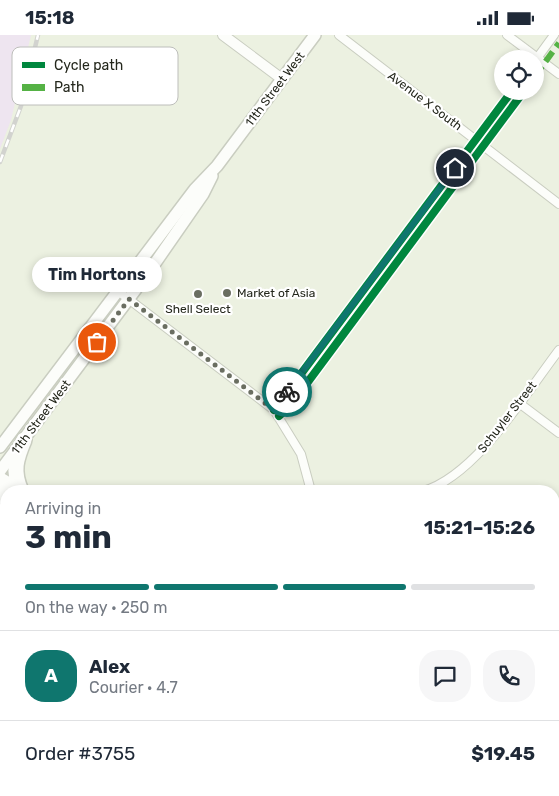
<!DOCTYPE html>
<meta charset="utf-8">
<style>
:root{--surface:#fff;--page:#f6f6f7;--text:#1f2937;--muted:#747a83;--line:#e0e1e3;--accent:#0f766e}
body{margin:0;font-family:Rubik,sans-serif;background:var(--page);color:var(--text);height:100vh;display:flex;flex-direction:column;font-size:19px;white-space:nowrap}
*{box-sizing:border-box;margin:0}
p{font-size:16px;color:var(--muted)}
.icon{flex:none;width:28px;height:28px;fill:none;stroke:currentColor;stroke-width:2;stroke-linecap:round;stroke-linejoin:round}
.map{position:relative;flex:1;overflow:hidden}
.panel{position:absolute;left:0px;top:450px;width:560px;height:311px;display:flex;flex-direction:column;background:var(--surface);border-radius:20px 20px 0 0;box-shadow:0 2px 8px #0003}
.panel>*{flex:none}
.controls{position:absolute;left:494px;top:15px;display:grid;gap:10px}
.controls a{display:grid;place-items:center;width:50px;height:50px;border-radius:50%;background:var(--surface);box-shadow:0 2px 8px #0003;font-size:25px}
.pin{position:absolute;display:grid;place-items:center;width:42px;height:42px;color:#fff;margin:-21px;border:2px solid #fff;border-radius:50%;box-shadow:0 1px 5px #0007}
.courier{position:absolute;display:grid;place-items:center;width:50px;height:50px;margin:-25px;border:4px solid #0f766e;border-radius:50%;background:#fff;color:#222;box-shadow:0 1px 6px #0007}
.bubble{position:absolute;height:35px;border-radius:18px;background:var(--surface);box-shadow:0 2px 8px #0003;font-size:16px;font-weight:700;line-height:35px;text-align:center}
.overview em{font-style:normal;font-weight:700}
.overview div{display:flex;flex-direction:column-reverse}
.overview{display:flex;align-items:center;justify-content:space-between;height:85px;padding:0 25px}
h1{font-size:32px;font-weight:700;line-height:38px}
.bar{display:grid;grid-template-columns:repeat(4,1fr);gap:8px 5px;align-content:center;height:60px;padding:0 25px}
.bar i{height:6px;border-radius:4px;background:var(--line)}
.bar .active{background:var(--accent)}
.bar p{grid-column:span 4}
.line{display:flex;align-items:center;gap:12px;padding:0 25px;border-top:1px solid var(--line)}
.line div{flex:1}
.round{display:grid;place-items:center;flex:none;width:52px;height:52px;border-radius:20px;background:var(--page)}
.status{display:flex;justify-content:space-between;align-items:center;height:35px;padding:0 25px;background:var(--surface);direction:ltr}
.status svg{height:14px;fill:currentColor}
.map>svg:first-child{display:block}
.green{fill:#eee5f0}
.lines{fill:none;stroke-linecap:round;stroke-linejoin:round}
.minor-casing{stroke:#c9cdc0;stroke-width:10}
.tertiary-casing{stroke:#c9cdc0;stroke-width:12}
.secondary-casing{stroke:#c9cdc0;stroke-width:14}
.motorway-casing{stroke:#c9cdc0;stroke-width:18}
.minor{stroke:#fcfdfa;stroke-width:8}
.tertiary{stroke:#fcfdfa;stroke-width:10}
.secondary{stroke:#fcfdfa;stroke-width:11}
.motorway{stroke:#fcfdfa;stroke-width:15}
.rail-casing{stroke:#d2d3cf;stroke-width:4.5}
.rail{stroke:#fff;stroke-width:2.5;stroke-dasharray:8;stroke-linecap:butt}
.quiet{stroke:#55b245;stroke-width:6;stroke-dasharray:12 6;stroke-linecap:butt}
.cycleway-casing{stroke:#fff;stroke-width:11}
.cycleway{stroke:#00873e;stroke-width:8}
.done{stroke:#6a6e61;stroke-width:5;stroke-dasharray:0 9}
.route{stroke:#0f766e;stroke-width:6}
.poi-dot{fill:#6a6e61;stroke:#fff;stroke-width:2}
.labels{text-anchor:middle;stroke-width:4.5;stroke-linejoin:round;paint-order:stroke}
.street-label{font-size:12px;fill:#24271c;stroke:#fff}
.poi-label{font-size:12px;fill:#24271c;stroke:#fff;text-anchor:start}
.key{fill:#fff;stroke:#bdbebb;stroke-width:1}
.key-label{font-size:14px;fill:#24271c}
</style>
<div class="status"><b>15:18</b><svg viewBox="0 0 49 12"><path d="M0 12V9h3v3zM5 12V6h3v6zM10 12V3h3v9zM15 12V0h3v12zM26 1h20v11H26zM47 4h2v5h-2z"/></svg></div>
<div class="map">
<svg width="559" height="761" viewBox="0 0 559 761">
<rect width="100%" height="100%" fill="#ecf1e1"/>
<polygon class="green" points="0,0 31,0 11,85 0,114"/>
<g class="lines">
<g class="minor-casing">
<g id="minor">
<polyline points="339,0 559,169"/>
<polyline points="507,0 559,39"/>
<polyline points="535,26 554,0"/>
<polyline points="118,256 274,375 301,419 311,456"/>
<polyline points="519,368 559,398"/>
<polyline points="274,375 512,56"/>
<path d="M423 456C475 442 527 357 559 315"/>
<polyline points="332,755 332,761"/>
<polyline points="424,755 437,761"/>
</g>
</g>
<g class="tertiary-casing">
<polyline id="tertiary" points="223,0 282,44"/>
</g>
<g class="secondary-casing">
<g id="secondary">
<polyline points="0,412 195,154 217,131 315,0"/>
<polyline points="0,436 151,234 203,159 212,141"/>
</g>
</g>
<g class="motorway-casing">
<g id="motorway">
<polyline points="0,445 18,456"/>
<path d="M21 456C12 436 16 424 24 405"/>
<polyline points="0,458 6,463"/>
<polyline points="0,659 6,662"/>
<polyline points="0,674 6,678"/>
<polyline points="112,755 117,761"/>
<polyline points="136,755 142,761"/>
<polyline points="215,755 215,761"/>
</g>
</g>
<use href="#minor" class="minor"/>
<use href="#tertiary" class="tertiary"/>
<use href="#secondary" class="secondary"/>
<use href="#motorway" class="motorway"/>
<g class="rail-casing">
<polyline id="rail" points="0,127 21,71 38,0"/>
</g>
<use href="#rail" class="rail"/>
<polyline class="quiet" points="535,41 559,8"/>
<g class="cycleway-casing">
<g id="cycleway">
<polyline points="274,375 512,56"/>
<polyline points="279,381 290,371 524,56"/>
</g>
</g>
<use href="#cycleway" class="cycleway"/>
</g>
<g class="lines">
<polyline class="done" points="97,307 129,264 274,375 287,357"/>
<polyline class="route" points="287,357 455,133"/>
</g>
<g class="poi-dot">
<circle cx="227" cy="258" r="5"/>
<circle cx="198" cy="259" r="5"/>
</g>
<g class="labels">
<g class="street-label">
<text transform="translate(275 54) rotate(-53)" y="4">11th Street West</text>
<text transform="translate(425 66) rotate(37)" y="4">Avenue X South</text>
<text transform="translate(41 382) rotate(-53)" y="4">11th Street West</text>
<text transform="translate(507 382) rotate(-52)" y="4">Schuyler Street</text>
</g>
<g class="poi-label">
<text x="237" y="262">Market of Asia</text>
<text x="198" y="278" text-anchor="middle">Shell Select</text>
</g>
</g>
<rect x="12" y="12" width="166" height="58" rx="8" class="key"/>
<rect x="22" y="27" width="23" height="6" fill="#00873e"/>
<rect x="22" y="49" width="23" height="7" fill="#55b245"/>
<g class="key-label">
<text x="54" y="35">Cycle path</text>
<text x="54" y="57">Path</text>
</g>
</svg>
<div class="controls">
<a><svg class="icon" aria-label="locate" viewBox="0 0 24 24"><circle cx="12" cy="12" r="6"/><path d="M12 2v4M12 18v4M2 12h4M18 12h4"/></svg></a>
</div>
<div class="pin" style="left:97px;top:307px;background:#ea580c"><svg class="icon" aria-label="bag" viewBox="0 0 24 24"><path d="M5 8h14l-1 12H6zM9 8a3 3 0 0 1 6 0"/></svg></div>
<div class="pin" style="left:455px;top:133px;background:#1f2937"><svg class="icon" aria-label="home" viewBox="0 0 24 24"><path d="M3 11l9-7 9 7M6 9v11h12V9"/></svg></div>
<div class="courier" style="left:287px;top:357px"><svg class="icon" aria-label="bike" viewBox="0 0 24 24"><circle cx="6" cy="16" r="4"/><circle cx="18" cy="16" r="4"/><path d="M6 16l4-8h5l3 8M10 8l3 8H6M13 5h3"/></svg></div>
<div class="bubble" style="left:32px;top:222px;width:130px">Tim Hortons</div>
<section class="panel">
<div class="overview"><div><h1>3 min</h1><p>Arriving in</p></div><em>15:21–15:26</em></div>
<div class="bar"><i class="active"></i><i class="active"></i><i class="active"></i><i></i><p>On the way · 250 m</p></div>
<div class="line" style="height:90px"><b class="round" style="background:var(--accent);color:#fff">A</b><div><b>Alex</b><p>Courier · 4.7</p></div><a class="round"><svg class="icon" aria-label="chat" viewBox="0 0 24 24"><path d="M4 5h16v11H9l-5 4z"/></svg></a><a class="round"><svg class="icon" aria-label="phone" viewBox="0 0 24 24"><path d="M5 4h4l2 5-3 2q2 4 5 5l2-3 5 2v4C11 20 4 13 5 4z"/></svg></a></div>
<div class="line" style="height:65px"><div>Order #3755</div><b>$19.45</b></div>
</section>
</div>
